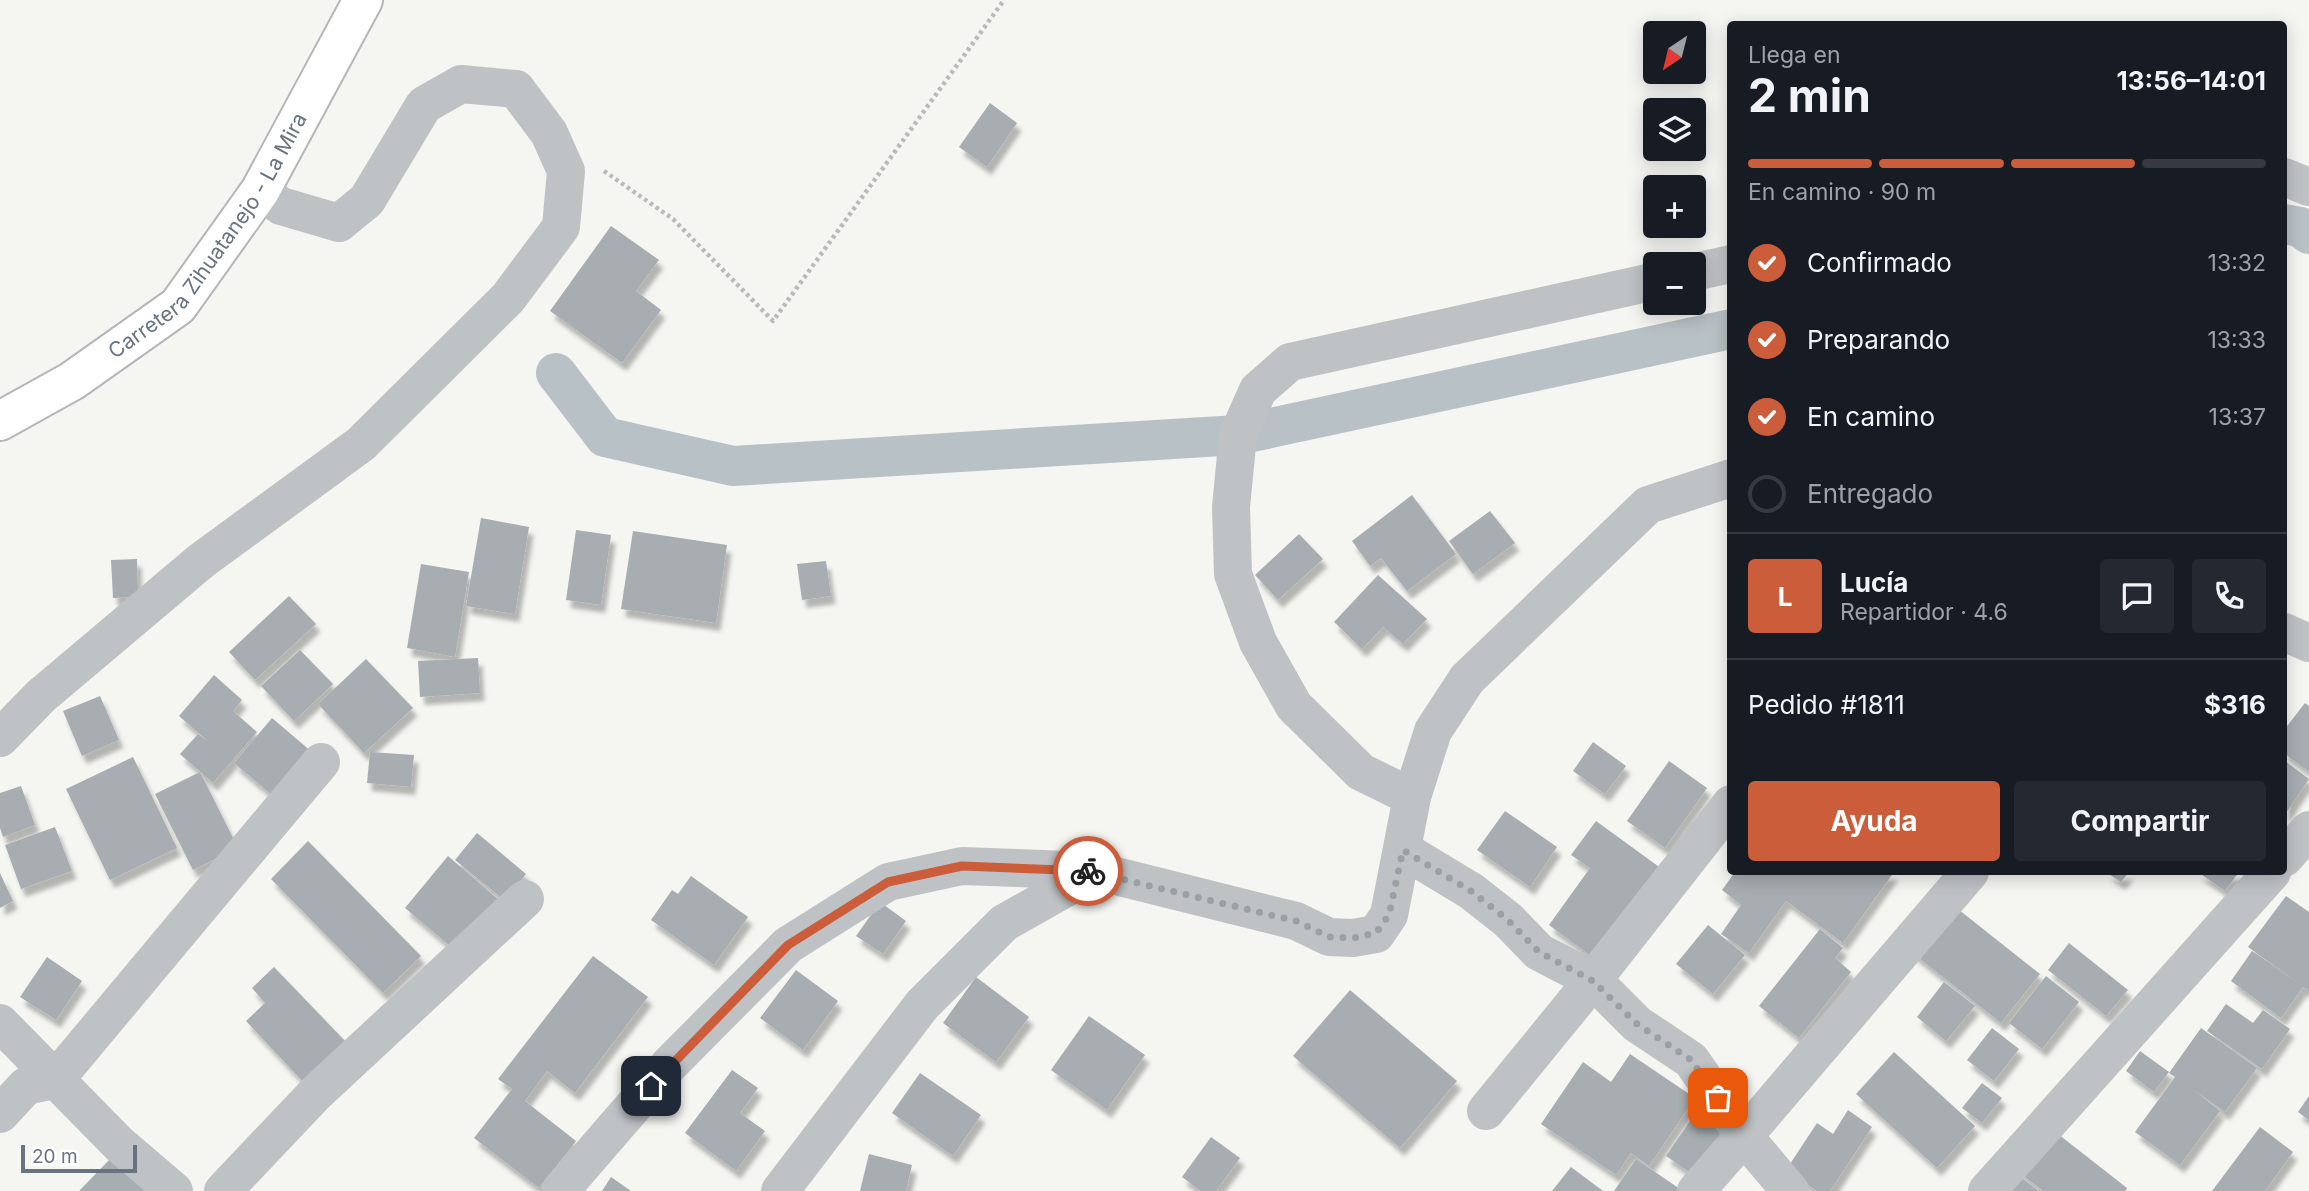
<!DOCTYPE html>
<html lang="es">
<meta charset="utf-8">
<style>
:root{--surface:#171b24;--page:#242831;--text:#f1f3f6;--muted:#9ea1a6;--line:#363941;--accent:#cc5d3a}
body{margin:0;font-family:Inter,sans-serif;background:var(--page);color:var(--text);height:100vh;display:flex;flex-direction:column;font-size:26px;white-space:nowrap}
*{box-sizing:border-box;margin:0}
p{font-size:23px;color:var(--muted)}
.icon{flex:none;width:38px;height:38px;fill:none;stroke:currentColor;stroke-width:2;stroke-linecap:round;stroke-linejoin:round}
.map{position:relative;flex:1;overflow:hidden}
.sheet{position:absolute;left:1727px;top:21px;width:560px;height:854px;display:flex;flex-direction:column;background:var(--surface);border-radius:7px;box-shadow:0 4px 18px #0003}
.sheet>*{flex:none}
.needle{width:46px;rotate:215deg}
.buttons{position:absolute;left:1643px;top:21px;display:grid;gap:14px}
.buttons a{display:grid;place-items:center;width:63px;height:63px;border-radius:7px;background:var(--surface);box-shadow:0 4px 18px #0003;font-size:35px}
.scale{position:absolute;left:21px;bottom:18px;width:116px;box-sizing:border-box;padding-left:7px;border:4px solid #68747f;border-top:0;font-size:19px;line-height:24px;white-space:nowrap;color:#68747f;-webkit-text-stroke:5px #fff;paint-order:stroke}
.pin{position:absolute;display:grid;place-items:center;width:60px;height:60px;color:#fff;margin:-30px;border-radius:14px;box-shadow:0 4px 10px #0006}
.courier{position:absolute;display:grid;place-items:center;width:70px;height:70px;margin:-35px;border:5px solid #cc5d3a;border-radius:50%;background:#fff;color:#222;box-shadow:0 2px 9px #0007}
.headline em{font-style:normal;font-weight:700}
.headline div{display:flex;flex-direction:column-reverse}
.headline{display:flex;align-items:center;justify-content:space-between;height:119px;padding:0 21px}
h1{font-size:46px;font-weight:700;line-height:52px}
.bar{display:grid;grid-template-columns:repeat(4,1fr);gap:10px 7px;align-content:center;height:84px;padding:0 21px}
.bar i{height:9px;border-radius:5px;background:var(--line)}
.bar .selected{background:var(--accent)}
.bar p{grid-column:span 4}
.line{display:flex;align-items:center;gap:18px;padding:0 21px;border-top:2px solid var(--line)}
.line div{flex:1}
.round{display:grid;place-items:center;flex:none;width:74px;height:74px;border-radius:7px;background:var(--page)}
ol{padding:0 21px;list-style:none}
li{display:flex;align-items:center;gap:21px;height:77px}
li p{margin-inline-start:auto}
li .icon{padding:7px;border-radius:50%;background:var(--accent);color:#fff;stroke-width:4}
li:last-child{color:var(--muted)}
li i{width:38px;height:38px;border:4px solid var(--line);border-radius:50%}
.primary-button{display:flex;gap:14px;margin-top:auto;padding:14px 21px}
.primary-button a{flex:1;height:80px;border-radius:7px;background:var(--accent);color:#fff;font-size:28px;font-weight:700;line-height:80px;text-align:center}
.primary-button a+a{background:var(--page);color:var(--text)}
.map>svg:first-child{display:block}
.lines{fill:none;stroke-linecap:round;stroke-linejoin:round}
.canal{stroke:#b8c1c5;stroke-width:40}
.building{fill:#a7adb1;filter:url(#shadow)}
.highway-casing{stroke:#b4b6b9;stroke-width:42}
.path{stroke:#b8bbbc;stroke-width:4.5;stroke-dasharray:3.5 3.5;stroke-linecap:butt}
.street{stroke:#bfc2c5;stroke-width:38}
.highway{stroke:#fff;stroke-width:38}
.done{stroke:#99a1a7;stroke-width:7;stroke-dasharray:0 12.6}
.route{stroke:#cc5d3a;stroke-width:9}
.labels{text-anchor:middle;stroke-width:7;stroke-linejoin:round;paint-order:stroke}
.street-label{font-size:21px;fill:#68747f;stroke:#fff}
</style>
<div class="map">
<svg width="2309" height="1191" viewBox="0 0 2309 1191">
<defs>
<filter id="shadow"><feDropShadow dx="4.5" dy="8" stdDeviation="2" flood-color="#0004"/></filter>
</defs>
<rect width="100%" height="100%" fill="#f5f5f2"/>
<g class="lines">
<g class="canal">
<polyline points="2284,224 2300,227 2309,234"/>
<polyline points="556,373 605,437 733,466 1238,435 1731,329"/>
</g>
</g>
<g class="building">
<polygon points="990,103 1017,123 987,167 959,147"/>
<polygon points="611,226 659,260 636,291 661,310 622,363 550,311"/>
<polygon points="1412,495 1456,554 1407,591 1381,558 1370,566 1352,541"/>
<polygon points="1490,511 1515,543 1473,574 1449,541"/>
<polygon points="481,518 529,527 515,614 466,606"/>
<polygon points="576,530 611,535 601,605 566,600"/>
<polygon points="633,531 727,545 716,623 621,609"/>
<polygon points="1299,534 1323,559 1278,600 1255,575"/>
<polygon points="137,559 138,597 113,598 111,560"/>
<polygon points="826,561 831,596 802,600 797,564"/>
<polygon points="421,564 469,572 455,657 407,648"/>
<polygon points="1378,575 1427,619 1403,644 1383,627 1362,649 1334,622"/>
<polygon points="289,596 316,624 255,680 229,652"/>
<polygon points="300,650 333,684 294,721 261,686"/>
<polygon points="478,658 480,693 420,697 418,661"/>
<polygon points="366,659 413,708 364,753 318,704"/>
<polygon points="214,675 242,700 233,711 257,732 213,783 180,754 198,734 208,741 179,716"/>
<polygon points="100,696 119,740 82,756 63,711"/>
<polygon points="2305,703 2309,706 2309,772 2284,753 2284,730"/>
<polygon points="272,718 312,752 284,805 234,763"/>
<polygon points="1593,742 1626,766 1605,794 1573,771"/>
<polygon points="370,752 414,755 411,787 367,783"/>
<polygon points="133,757 177,848 110,880 66,789"/>
<polygon points="2284,760 2309,779 2284,816 2287,819 2284,823"/>
<polygon points="1669,761 1707,788 1665,848 1627,821"/>
<polygon points="200,772 238,848 193,870 155,794"/>
<polygon points="21,786 35,825 3,837 0,828 0,793"/>
<polygon points="1505,811 1557,847 1530,887 1477,850"/>
<polygon points="1596,821 1662,869 1596,960 1549,925 1590,868 1571,855"/>
<polygon points="55,827 72,871 21,889 5,845"/>
<polygon points="477,833 526,874 504,900 455,860"/>
<polygon points="308,841 421,956 383,993 271,879"/>
<polygon points="448,856 499,900 456,951 405,908"/>
<polygon points="1735,872 1894,872 1843,943 1786,901 1749,953 1721,934 1741,905 1722,890"/>
<polygon points="2106,872 2129,872 2121,882"/>
<polygon points="2198,872 2239,872 2225,891"/>
<polygon points="0,873 13,901 0,908"/>
<polygon points="691,876 748,917 714,965 651,920 672,890 678,894"/>
<polygon points="2286,896 2309,912 2309,991 2303,987 2281,1018 2231,981 2252,951 2300,984 2248,947"/>
<polygon points="880,902 906,921 883,954 856,936"/>
<polygon points="1949,902 2040,974 2001,1023 1910,951"/>
<polygon points="1708,925 1745,955 1713,994 1676,964"/>
<polygon points="1820,929 1843,948 1835,958 1851,972 1799,1038 1759,1006"/>
<polygon points="2069,943 2128,990 2106,1016 2048,970"/>
<polygon points="593,956 648,997 575,1093 547,1071 525,1101 576,1141 539,1188 474,1138 512,1089 498,1079"/>
<polygon points="47,957 82,981 56,1020 20,997"/>
<polygon points="274,967 349,1045 306,1085 246,1021 265,1003 252,988"/>
<polygon points="796,970 838,1001 803,1050 760,1018"/>
<polygon points="2046,976 2079,1002 2042,1049 2009,1023"/>
<polygon points="976,977 1029,1017 996,1062 943,1023"/>
<polygon points="1944,982 1975,1006 1946,1041 1917,1017"/>
<polygon points="1350,990 1457,1081 1400,1148 1293,1056"/>
<polygon points="2226,1004 2253,1023 2263,1010 2290,1029 2262,1069 2207,1031"/>
<polygon points="1089,1016 1145,1055 1107,1110 1051,1070"/>
<polygon points="1992,1028 2019,1049 1994,1081 1967,1060"/>
<polygon points="2201,1028 2257,1068 2225,1112 2194,1090 2220,1111 2180,1165 2135,1132 2175,1077 2169,1073"/>
<polygon points="2140,1051 2169,1072 2154,1092 2126,1071"/>
<polygon points="1894,1052 1975,1126 1937,1168 1856,1094"/>
<polygon points="1630,1054 1695,1098 1649,1166 1631,1153 1616,1175 1541,1124 1583,1062 1611,1082"/>
<polygon points="732,1070 758,1088 740,1113 765,1131 736,1171 685,1133"/>
<polygon points="920,1073 981,1115 953,1156 892,1113"/>
<polygon points="1982,1083 2002,1098 1982,1123 1962,1108"/>
<polygon points="2309,1096 2309,1120 2298,1112"/>
<polygon points="1848,1110 1872,1127 1830,1191 1817,1191 1786,1170 1817,1123 1833,1134"/>
<polygon points="1696,1112 1726,1131 1695,1176 1666,1156"/>
<polygon points="2049,1127 2127,1188 2125,1191 2043,1191 2016,1170"/>
<polygon points="2260,1127 2293,1152 2265,1191 2212,1191"/>
<polygon points="1211,1137 1240,1158 1216,1191 1201,1191 1182,1177"/>
<polygon points="869,1154 912,1165 906,1191 860,1191"/>
<polygon points="111,1158 145,1191 79,1191"/>
<polygon points="1636,1159 1680,1189 1678,1191 1614,1191"/>
<polygon points="1571,1167 1603,1191 1552,1191"/>
<polygon points="2015,1173 2039,1191 2001,1191"/>
<polygon points="611,1177 631,1191 602,1191"/>
</g>
<g class="lines">
<g class="highway-casing">
<g id="highway">
<path id="s1" d="M0 421 72 381 178 306 260 191 363 0"/>
</g>
</g>
<polyline class="path" points="604,171 673,219 773,321 1004,0"/>
<g class="street">
<polyline points="2284,177 2309,187"/>
<polyline points="1694,272 1731,264"/>
<polyline points="2284,632 2309,643"/>
<polyline points="0,738 41,696 201,561 361,444 508,298 561,227 566,171 549,133 516,89 461,84 424,105 367,200 339,223 281,206 260,191"/>
<polyline points="1412,797 1361,772 1294,706 1258,642 1233,574 1231,507 1238,435 1258,390 1290,362 1656,281"/>
<polyline points="1403,850 1471,891 1508,920 1539,952 1593,980 1637,1024 1691,1060 1744,1136 1696,1191"/>
<polyline points="2284,858 2309,830"/>
<polyline points="0,1023 119,1144 174,1191"/>
<polyline points="1486,1111 1593,980 1731,804"/>
<polyline points="0,1114 26,1086 55,1080 321,762"/>
<polyline points="223,1191 316,1093 525,899"/>
<polyline points="560,1191 669,1065 788,945 888,882 962,866 1096,871 1296,921 1329,937 1353,938 1376,934 1389,915 1412,797 1433,731 1467,679 1648,505 1731,478"/>
<polyline points="780,1191 922,1005 1004,923 1096,871"/>
<polyline points="1790,1191 1744,1136 1970,872"/>
<polyline points="1987,1191 2272,872"/>
</g>
<use href="#highway" class="highway"/>
</g>
<g class="lines">
<polyline class="done" points="1088,871 1296,921 1329,937 1353,938 1376,933 1389,915 1403,850 1471,891 1508,920 1539,952 1593,981 1637,1024 1691,1060 1718,1098"/>
<polyline class="route" points="651,1086 788,945 888,882 962,866 1088,871"/>
</g>
<g class="labels">
<g class="street-label">
<text dy="7" stroke="none"><textPath href="#s1" startOffset="285">Carretera Zihuatanejo - La Mira</textPath></text>
</g>
</g>
</svg>
<div class="buttons">
<a><svg class="needle" viewBox="-14 -14 28 28"><path d="M0-13l5 13h-10z" fill="#e53935"/><path d="M0 13l5-13h-10z" fill="#9ea1a6"/></svg></a>
<a><svg class="icon" aria-label="layers" viewBox="0 0 24 24"><path d="M12 4l9 5-9 5-9-5zM3 14l9 5 9-5"/></svg></a>
<a>+</a>
<a>−</a>
</div>
<div class="scale">20 m</div>
<div class="pin" style="left:1718px;top:1098px;background:#ea580c"><svg class="icon" aria-label="bag" viewBox="0 0 24 24"><path d="M5 8h14l-1 12H6zM9 8a3 3 0 0 1 6 0"/></svg></div>
<div class="pin" style="left:651px;top:1086px;background:#1f2937"><svg class="icon" aria-label="home" viewBox="0 0 24 24"><path d="M3 11l9-7 9 7M6 9v11h12V9"/></svg></div>
<div class="courier" style="left:1088px;top:871px"><svg class="icon" aria-label="bike" viewBox="0 0 24 24"><circle cx="6" cy="16" r="4"/><circle cx="18" cy="16" r="4"/><path d="M6 16l4-8h5l3 8M10 8l3 8H6M13 5h3"/></svg></div>
<section class="sheet">
<div class="headline"><div><h1>2 min</h1><p>Llega en</p></div><em>13:56–14:01</em></div>
<div class="bar"><i class="selected"></i><i class="selected"></i><i class="selected"></i><i></i><p>En camino · 90 m</p></div>
<ol>
<li><svg class="icon" aria-label="check" viewBox="0 0 24 24"><path d="M5 12l5 5 9-10"/></svg>Confirmado<p>13:32</p></li>
<li><svg class="icon" aria-label="check" viewBox="0 0 24 24"><path d="M5 12l5 5 9-10"/></svg>Preparando<p>13:33</p></li>
<li><svg class="icon" aria-label="check" viewBox="0 0 24 24"><path d="M5 12l5 5 9-10"/></svg>En camino<p>13:37</p></li>
<li><i></i>Entregado</li>
</ol>
<div class="line" style="height:126px"><b class="round" style="background:var(--accent);color:#fff">L</b><div><b>Lucía</b><p>Repartidor · 4.6</p></div><a class="round"><svg class="icon" aria-label="chat" viewBox="0 0 24 24"><path d="M4 5h16v11H9l-5 4z"/></svg></a><a class="round"><svg class="icon" aria-label="phone" viewBox="0 0 24 24"><path d="M5 4h4l2 5-3 2q2 4 5 5l2-3 5 2v4C11 20 4 13 5 4z"/></svg></a></div>
<div class="line" style="height:91px"><div>Pedido #1811</div><b>$316</b></div>
<div class="primary-button"><a>Ayuda</a><a>Compartir</a></div>
</section>
</div>
